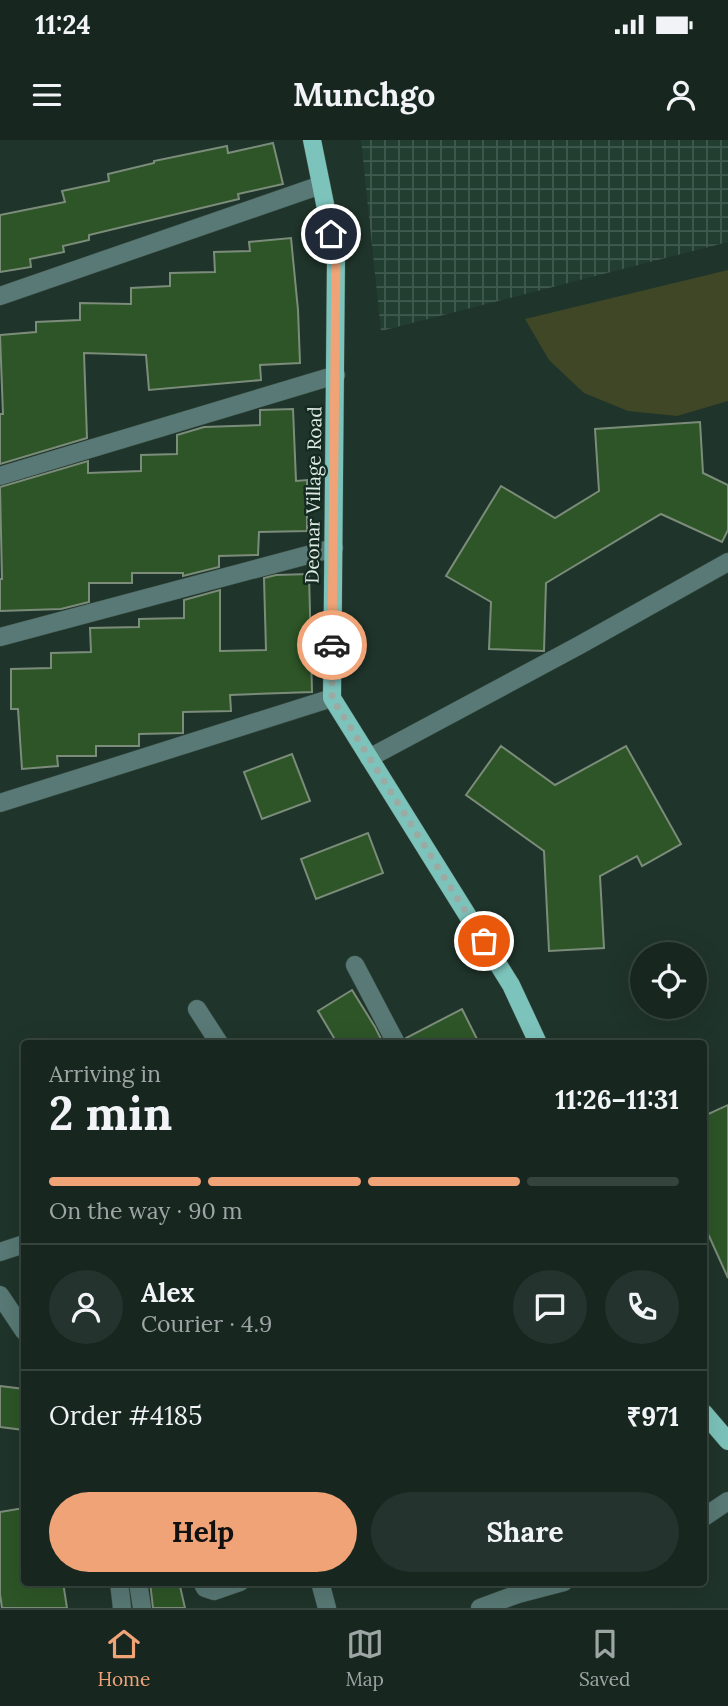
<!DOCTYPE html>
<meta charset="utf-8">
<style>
:root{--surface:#172720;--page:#24332d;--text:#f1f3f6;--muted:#9ea5a5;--line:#36443e;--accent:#efa377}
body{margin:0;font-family:Lora,serif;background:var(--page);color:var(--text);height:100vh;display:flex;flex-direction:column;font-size:26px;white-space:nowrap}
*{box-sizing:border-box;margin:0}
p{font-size:23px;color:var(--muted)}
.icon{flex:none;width:38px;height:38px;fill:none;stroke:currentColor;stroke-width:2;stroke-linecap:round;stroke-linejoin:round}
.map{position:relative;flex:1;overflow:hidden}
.sheet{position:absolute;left:21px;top:900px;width:686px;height:546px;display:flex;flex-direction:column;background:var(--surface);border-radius:7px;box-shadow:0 7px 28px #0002,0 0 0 2px var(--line)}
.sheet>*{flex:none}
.tools{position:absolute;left:630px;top:802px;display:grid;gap:14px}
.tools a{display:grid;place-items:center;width:77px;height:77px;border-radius:50%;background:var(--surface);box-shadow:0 7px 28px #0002,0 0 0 2px var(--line);font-size:35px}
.pin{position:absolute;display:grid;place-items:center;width:60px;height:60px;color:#fff;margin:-30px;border:4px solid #fff;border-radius:50%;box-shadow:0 2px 7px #0007}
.courier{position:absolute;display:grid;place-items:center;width:70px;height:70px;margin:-35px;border:5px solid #efa377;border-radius:50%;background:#fff;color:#222;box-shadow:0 2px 9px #0007}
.overview em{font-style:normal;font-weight:700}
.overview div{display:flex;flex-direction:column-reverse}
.overview{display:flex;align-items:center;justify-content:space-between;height:119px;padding:0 28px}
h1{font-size:46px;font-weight:700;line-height:52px}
.bar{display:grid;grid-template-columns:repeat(4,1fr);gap:10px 7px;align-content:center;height:84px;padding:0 28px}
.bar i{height:9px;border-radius:5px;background:var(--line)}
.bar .selected{background:var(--accent)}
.bar p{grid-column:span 4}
.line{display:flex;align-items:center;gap:18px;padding:0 28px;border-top:2px solid var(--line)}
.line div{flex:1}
.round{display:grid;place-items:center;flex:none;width:74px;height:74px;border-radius:37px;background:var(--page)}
.cta{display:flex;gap:14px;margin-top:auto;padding:14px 28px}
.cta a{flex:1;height:80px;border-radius:42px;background:var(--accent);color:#111;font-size:28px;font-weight:700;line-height:80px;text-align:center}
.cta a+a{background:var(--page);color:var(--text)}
.status{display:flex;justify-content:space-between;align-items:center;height:49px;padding:0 35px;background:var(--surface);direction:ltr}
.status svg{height:19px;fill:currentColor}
header{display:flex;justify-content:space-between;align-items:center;height:91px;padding:0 28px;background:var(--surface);font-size:32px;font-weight:700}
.dock{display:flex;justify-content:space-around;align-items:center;height:98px;border-top:2px solid var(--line);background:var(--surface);font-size:19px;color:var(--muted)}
.dock a{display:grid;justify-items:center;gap:4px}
.dock .selected{color:var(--accent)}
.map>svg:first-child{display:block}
.industrial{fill:url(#industrial-grid)}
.green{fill:#404726}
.building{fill:#2d5527;stroke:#7c8c7a;stroke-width:2}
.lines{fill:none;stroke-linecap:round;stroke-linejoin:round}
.minor-casing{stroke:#3e5148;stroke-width:19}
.major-casing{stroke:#3e5148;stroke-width:19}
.minor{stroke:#587975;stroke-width:18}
.major{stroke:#7cc3bb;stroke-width:18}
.done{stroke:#9baba3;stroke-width:7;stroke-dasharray:0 12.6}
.route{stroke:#efa377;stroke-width:9}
.labels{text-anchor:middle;stroke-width:5;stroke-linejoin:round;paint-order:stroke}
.street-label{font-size:19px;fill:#deebe4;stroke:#152a21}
</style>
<div class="status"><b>11:24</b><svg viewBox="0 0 49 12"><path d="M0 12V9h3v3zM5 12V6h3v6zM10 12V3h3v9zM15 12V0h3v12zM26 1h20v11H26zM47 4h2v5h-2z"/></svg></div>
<header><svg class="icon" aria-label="menu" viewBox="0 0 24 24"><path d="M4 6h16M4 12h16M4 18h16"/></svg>Munchgo<svg class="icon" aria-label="person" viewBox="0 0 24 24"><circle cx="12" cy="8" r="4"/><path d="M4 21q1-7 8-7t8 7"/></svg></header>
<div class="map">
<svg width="728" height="1468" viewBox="0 0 728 1468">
<defs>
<pattern id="industrial-grid" width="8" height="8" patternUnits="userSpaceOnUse" patternTransform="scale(1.75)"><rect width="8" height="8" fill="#213e31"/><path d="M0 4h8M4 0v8" fill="none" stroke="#415a4f"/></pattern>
</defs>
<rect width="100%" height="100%" fill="#1f342a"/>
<polygon class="industrial" points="361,0 728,0 728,102 381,191"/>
<polygon class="green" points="728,130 728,261 677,276 628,271 584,253 549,220 525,179"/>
<g class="building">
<polygon points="273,3 283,44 238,54 239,59 89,95 89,100 63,106 64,112 30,119 31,127 0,132 0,75 65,62 62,51 109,41 108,34 154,23 154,21 227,6 228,13"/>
<polygon points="291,98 298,170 300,223 260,225 261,240 149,250 146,215 84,213 87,298 0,324 0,274 3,274 0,195 36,192 36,182 80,180 80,163 131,164 131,148 170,146 170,133 215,132 214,112 250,111 249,102"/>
<polygon points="293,269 296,341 307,340 307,391 259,392 258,415 219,416 219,427 183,436 183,433 132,433 132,443 89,443 89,462 61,469 0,471 0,439 2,439 0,347 88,321 88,333 141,331 141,315 177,314 177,295 204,287 260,285 260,270"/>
<polygon points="700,282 703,333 728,345 728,390 722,402 661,374 546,443 544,511 489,509 491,462 446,436 501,346 555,378 599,351 595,289"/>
<polygon points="309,434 312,552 230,555 231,571 183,572 183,593 139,594 139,606 96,606 96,616 57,616 58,626 22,629 18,569 11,569 11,529 51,528 51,513 91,512 90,488 139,487 139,479 184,478 184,460 220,450 220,511 266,510 264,438 276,435"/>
<polygon points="501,606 555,645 626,606 681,704 642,726 637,716 600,736 604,808 549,811 544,711 466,655"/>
<polygon points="292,614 310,661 262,679 244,632"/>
<polygon points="368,693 383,733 316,759 301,719"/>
<polygon points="352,850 375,887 383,903 337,903 318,871"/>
<polygon points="462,869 479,903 407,903 406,898"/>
<polygon points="728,965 728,1138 704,1085 704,976"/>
<polygon points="0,1246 24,1249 24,1290 0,1287"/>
<polygon points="24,1368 24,1442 63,1442 67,1468 2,1468 0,1454 0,1372"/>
<polygon points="150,1442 179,1442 185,1468 153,1468"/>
</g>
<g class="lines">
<g class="minor-casing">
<g id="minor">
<polyline points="0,156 321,45"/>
<polyline points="0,336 336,235"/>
<polyline points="0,497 334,408"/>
<polyline points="369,618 578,506 728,422"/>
<polyline points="0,663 332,558"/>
<polyline points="355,825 396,903"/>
<polyline points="197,869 219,903"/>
<polyline points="0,1112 24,1104"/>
<polyline points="0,1155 24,1191"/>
<polyline points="704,1377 728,1361"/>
<polyline points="119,1442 122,1468"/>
<polyline points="138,1442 142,1468"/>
<polyline points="202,1442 205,1448 214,1451 240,1442"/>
<polyline points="320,1442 327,1468"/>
<polyline points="480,1468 518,1454 564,1442"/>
</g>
</g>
<g class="major-casing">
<g id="major">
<polyline points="312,0 336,118 332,558 511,845 538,903"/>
<polyline points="704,1273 728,1301"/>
</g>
</g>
<use href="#minor" class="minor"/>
<use href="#major" class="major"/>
</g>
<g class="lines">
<polyline class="done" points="332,505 332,558 484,801"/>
<polyline class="route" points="331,94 336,118 332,505"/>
</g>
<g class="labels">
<g class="street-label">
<text transform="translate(313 355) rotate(-89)" y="7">Deonar Village Road</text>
</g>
</g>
</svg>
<div class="tools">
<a><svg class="icon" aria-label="locate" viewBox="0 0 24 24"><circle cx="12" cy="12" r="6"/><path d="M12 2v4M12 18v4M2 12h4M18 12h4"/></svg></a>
</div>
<div class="pin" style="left:484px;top:801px;background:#ea580c"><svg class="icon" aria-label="bag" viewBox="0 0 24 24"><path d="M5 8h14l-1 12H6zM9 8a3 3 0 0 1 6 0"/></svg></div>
<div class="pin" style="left:331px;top:94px;background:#1f2937"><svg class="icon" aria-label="home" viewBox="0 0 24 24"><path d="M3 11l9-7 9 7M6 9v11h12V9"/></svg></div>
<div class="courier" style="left:332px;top:505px"><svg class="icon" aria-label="car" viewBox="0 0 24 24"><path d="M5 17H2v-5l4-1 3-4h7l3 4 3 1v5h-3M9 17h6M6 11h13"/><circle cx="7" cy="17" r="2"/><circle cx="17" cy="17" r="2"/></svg></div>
<section class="sheet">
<div class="overview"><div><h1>2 min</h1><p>Arriving in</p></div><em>11:26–11:31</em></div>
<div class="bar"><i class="selected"></i><i class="selected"></i><i class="selected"></i><i></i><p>On the way · 90 m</p></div>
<div class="line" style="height:126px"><a class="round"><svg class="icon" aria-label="person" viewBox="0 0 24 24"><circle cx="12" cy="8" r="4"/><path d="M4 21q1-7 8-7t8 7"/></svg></a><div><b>Alex</b><p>Courier · 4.9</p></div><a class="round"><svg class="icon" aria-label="chat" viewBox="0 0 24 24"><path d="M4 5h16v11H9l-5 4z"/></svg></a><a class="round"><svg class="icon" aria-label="phone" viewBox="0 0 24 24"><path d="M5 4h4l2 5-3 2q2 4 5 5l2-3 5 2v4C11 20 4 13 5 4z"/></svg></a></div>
<div class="line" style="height:91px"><div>Order #4185</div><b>₹971</b></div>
<div class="cta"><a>Help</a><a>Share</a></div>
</section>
</div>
<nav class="dock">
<a class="selected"><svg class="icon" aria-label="home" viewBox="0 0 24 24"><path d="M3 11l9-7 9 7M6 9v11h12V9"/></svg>Home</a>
<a><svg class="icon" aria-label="map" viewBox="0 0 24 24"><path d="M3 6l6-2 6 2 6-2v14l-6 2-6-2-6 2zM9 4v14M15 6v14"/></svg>Map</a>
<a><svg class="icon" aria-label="saved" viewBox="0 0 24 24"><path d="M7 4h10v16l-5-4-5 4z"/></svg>Saved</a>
</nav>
